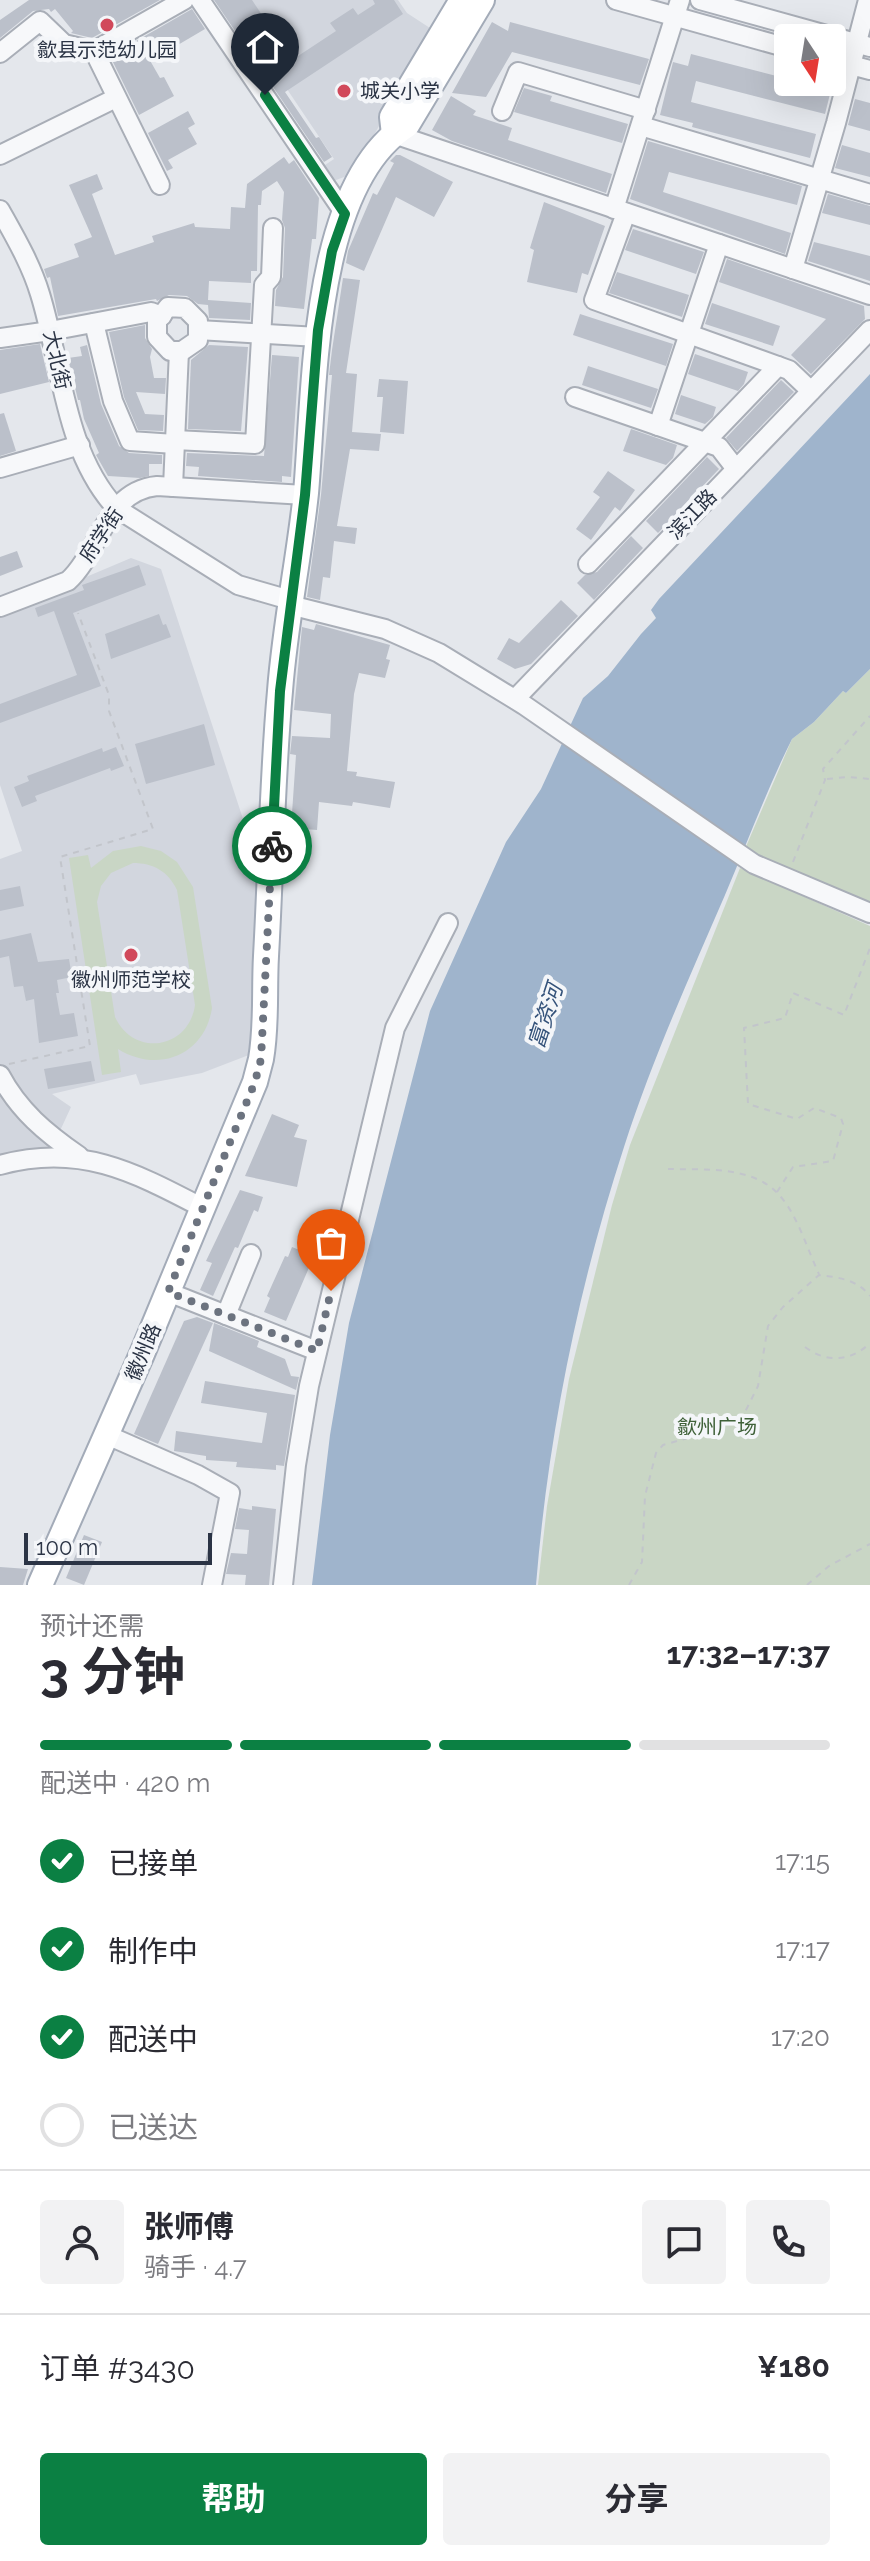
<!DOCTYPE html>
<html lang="zh">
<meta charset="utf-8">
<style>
:root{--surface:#fff;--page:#f2f2f3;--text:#2b2b33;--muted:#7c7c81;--line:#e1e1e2;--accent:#0b8043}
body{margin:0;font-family:Raleway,"Noto Sans SC",sans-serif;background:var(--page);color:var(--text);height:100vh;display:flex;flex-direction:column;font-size:30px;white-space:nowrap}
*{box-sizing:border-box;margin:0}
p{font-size:26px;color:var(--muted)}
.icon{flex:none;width:44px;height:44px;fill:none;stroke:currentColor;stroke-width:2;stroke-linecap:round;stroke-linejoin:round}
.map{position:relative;height:1585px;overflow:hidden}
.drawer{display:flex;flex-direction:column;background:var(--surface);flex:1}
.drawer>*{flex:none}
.needle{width:52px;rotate:168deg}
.fabs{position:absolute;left:774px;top:24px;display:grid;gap:16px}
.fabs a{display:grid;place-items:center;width:72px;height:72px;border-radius:8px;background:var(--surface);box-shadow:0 8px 32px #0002;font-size:40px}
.scale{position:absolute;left:24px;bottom:20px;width:188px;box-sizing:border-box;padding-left:8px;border:4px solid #2b3445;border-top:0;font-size:22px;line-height:28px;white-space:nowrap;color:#2b3445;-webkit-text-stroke:6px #f4f6f9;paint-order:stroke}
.pin{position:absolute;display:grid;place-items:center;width:68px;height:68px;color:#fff;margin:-82px -34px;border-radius:50% 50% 50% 0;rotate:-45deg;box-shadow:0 0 8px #0007}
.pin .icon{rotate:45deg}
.courier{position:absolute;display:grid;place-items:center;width:80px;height:80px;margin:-40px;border:6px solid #0b8043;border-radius:50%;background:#fff;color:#222;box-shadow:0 2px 10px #0007}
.headline em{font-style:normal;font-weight:700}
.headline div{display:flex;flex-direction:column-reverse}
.headline{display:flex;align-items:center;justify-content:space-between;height:136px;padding:0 40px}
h1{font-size:52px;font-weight:700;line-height:60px}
.bar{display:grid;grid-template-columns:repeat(4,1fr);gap:12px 8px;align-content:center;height:96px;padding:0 40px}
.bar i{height:10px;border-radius:6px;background:var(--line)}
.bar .selected{background:var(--accent)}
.bar p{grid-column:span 4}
.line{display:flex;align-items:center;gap:20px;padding:0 40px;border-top:2px solid var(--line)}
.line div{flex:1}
.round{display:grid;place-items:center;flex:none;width:84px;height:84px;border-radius:8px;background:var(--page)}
ol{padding:0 40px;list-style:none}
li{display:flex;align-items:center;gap:24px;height:88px}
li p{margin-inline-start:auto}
li .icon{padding:8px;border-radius:50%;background:var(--accent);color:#fff;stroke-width:4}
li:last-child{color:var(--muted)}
li i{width:44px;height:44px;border:4px solid var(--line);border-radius:50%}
.action{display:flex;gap:16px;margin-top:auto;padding:16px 40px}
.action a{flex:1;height:92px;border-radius:8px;background:var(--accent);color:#fff;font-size:32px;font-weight:700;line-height:92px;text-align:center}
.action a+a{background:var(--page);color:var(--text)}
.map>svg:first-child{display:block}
.built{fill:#d2d6de}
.green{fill:#c9d6c5;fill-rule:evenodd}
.water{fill:#9fb4cc}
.building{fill:#bbc0ca}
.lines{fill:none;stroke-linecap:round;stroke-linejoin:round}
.minor-casing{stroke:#a9aeb7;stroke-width:22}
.major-casing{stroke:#a3abb8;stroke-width:28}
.path{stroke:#c2c5cb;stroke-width:2;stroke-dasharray:6 6;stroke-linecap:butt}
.minor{stroke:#f7f8fa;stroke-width:18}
.major{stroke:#fff;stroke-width:24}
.done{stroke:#6c737f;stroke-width:8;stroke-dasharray:0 14.4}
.route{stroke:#0b8043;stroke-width:10}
.poi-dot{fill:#d1495b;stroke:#f4f6f9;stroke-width:3}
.labels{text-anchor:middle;stroke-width:8;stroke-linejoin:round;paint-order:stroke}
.poi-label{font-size:20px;fill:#2b3445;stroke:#f4f6f9}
.street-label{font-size:20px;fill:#2b3445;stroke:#f4f6f9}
.park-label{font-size:20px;fill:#3f6138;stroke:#f4f6f9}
.water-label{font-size:22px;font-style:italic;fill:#34527a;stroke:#f4f6f9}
</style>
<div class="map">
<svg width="870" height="1585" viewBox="0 0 870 1585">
<rect width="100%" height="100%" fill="#e4e7ec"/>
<g class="built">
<polygon points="227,0 398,0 407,13 433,30 352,174 328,183 319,169 334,159"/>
<polygon points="131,558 161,569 244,822 265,849 259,1051 202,1073 140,1085 136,1074 52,1094 71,1107 53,1146 0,1160 0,859 22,851 0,785 0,613 75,589 86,577"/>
</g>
<g class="green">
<polygon points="870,669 870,907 756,859 745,849 792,739 814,722 843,691 846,693"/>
<path d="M141 846 161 851 177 862 193 887 212 1008C205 1055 158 1074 118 1049L121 1072 102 1075 69 858 88 855 91 868 113 851ZM133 863C153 863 168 871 177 890L195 1005C189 1049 134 1058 115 1017L97 902 101 886 111 873Z"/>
<polygon points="740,868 870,926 870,1585 538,1585 547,1506 569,1379 612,1205 630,1145"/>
</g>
<path class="water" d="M870 374V669L846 693 843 691 814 722 792 739C767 789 747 843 725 895 689 978 652 1060 624 1147 578 1288 548 1437 536 1585H312L330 1435 349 1323 430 1011 506 842 541 789 583 698 608 676 641 634 656 618 651 610 659 599Z"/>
<g class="building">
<polygon points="29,0 160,0 92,38 71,33 73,31 55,9 51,12 49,9 33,11 0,38 0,20"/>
<polygon points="214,0 252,0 292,60 336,31 330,23 353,8 358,15 375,4 373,0 394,0 403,14 285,92 316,138 319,137 332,157 324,162"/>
<polygon points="192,9 205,29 171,49 170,46 148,57 160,78 164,77 174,96 139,115 110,56"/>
<polygon points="492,22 508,31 510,22 649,59 640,85 512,52 486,97 452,93"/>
<polygon points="691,54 788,79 788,82 831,90 825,114 696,81 691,102 816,134 810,158 692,127 693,123 660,115 673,62 688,66"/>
<polygon points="524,88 552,96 550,101 628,124 622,143 514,112"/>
<polygon points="451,96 476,111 473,115 512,128 508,140 612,174 606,193 452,141 432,130"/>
<polygon points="855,99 870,103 870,131 848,125"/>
<polygon points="188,111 195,124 188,128 197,144 168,160 173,168 167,171 148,133"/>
<polygon points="648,141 802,186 797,205 669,172 663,192 791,233 785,254 630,199"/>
<polygon points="842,145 870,153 870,177 835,168"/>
<polygon points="396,155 400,155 453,182 434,217 396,197 364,271 346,263 348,251 373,193 377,195 394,163 390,161"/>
<polygon points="284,157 289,164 294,160 319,198 316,239 312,239 304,309 275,306 276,290 283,277 285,228 282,220 284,192 277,181 262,191 261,205 258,205 257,271 251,271 251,283 209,281 208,300 251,303 250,320 209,318 208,305 198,304 187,296 169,295 157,301 156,299 58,316 50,277 47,278 44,269 79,257 74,244 92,237 69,185 97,174 103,189 92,194 115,255 154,242 152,236 194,223 195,227 230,229 231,207 245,208 247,184"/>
<polygon points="828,194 870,206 870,225 822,213"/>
<polygon points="544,202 605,226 588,275 582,273 577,293 527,282 534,250 530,248"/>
<polygon points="633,229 704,252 696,274 625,250"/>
<polygon points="814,242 870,256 870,281 808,261"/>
<polygon points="727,259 864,306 865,319 811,374 791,355 826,319 719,282"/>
<polygon points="617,272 689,295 682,317 609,293"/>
<polygon points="343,278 360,280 346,373 357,374 352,432 381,434 379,451 350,449 337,526 357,528 355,544 334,541 330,578 323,577 320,600 307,597 321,495 332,375 329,375 332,350"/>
<polygon points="712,303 780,326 773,346 705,324"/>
<polygon points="580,314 673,344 666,366 573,335"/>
<polygon points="145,325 145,338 152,349 150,357 154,378 166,378 165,394 136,392 145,414 164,415 163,431 138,430 124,397 109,332"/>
<polygon points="40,344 49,382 0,394 0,350"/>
<polygon points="87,345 101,404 119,446 129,453 162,455 162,464 149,464 149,476 140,478 108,476 96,455 99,453 84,419 80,400 78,400 68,358 82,356 80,347"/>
<polygon points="209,345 248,347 241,431 188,429 191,360"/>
<polygon points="695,354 748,372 744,384 738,391 688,374"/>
<polygon points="272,355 299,357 291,477 282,476 282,482 198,476 199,467 186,466 187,453 264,456"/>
<polygon points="588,366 658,389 651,408 582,385"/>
<polygon points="379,379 408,381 404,434 380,432 383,397 377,397"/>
<polygon points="781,380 794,392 737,451 726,438"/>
<polygon points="681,395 716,407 713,417 705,424 675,414"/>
<polygon points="4,413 16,451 0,456 0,414"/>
<polygon points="631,429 677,445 673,458 666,465 623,451"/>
<polygon points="707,457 719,469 658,533 646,521"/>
<polygon points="608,471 635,490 620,511 615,507 591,540 576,529 600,497 593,492"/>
<polygon points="631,536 643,548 594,600 577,583 585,575 597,572"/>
<polygon points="17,551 23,567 0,576 0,557"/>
<polygon points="139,565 146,585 73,613 101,686 0,723 0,704 77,675 54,611 38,617 35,608 84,590 82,585"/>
<polygon points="561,600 578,616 531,664 515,669 497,659 509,638 519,643"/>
<polygon points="159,614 163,625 166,624 171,637 111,659 105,634"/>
<polygon points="316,624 390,645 386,659 390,660 385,678 359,673 354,694 347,771 357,772 356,776 395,782 390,808 353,802 352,806 319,802 317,830 291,828 296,755 290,754 292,736 330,738 331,714 294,710 302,627 314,630"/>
<polygon points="204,724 215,765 146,784 135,744"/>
<polygon points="116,747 124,766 111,771 110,768 35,796 37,801 22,807 14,787 29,781 27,776 102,748 103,752"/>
<polygon points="20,886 24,906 0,911 0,890"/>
<polygon points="31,933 38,962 69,959 72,977 57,980 59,993 56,993 60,1015 74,1013 78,1036 39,1043 34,999 26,1001 23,986 14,987 9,956 0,958 0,940"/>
<polygon points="91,1061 95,1081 48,1089 44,1069"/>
<polygon points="272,1114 299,1125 294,1137 307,1140 297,1187 245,1176"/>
<polygon points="240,1190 263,1197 258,1212 254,1210 238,1248 235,1247 213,1296 200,1290 212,1263 206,1261"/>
<polygon points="292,1247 314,1256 286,1321 264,1312 270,1298 267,1296 285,1256 288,1257"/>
<polygon points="197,1317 213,1323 158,1444 134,1434 184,1321"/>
<polygon points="214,1323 259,1341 257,1347 285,1359 291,1376 299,1377 296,1390 209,1351"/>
<polygon points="205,1381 295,1395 284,1466 276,1465 276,1470 236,1467 237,1462 206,1460 206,1456 174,1451 176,1431 262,1443 267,1413 201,1403"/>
<polygon points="252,1506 276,1509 269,1585 245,1585 246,1575 226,1574 231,1553 247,1554 249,1530 235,1529 239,1508 252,1510"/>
<polygon points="84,1535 102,1542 84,1585 66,1578"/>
<polygon points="0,1567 28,1569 23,1585 0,1585"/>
</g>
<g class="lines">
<g class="minor-casing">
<g id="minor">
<polyline points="200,0 345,214"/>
<polyline points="616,0 788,48"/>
<polyline points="700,0 870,47"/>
<polyline points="94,51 160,185"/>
<polyline points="0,53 40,21 64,44 94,51 184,0"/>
<polyline points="832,60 870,70"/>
<polyline points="502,111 518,72 646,110"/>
<polyline points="641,126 870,194"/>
<polyline points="394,134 870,295"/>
<polyline points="0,155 116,98"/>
<polyline points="614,209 680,0"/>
<path d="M0 210C15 237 31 264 40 294 62 365 64 451 116 508L238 585 290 600"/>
<polyline points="626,213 594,300 789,370 811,391"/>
<polyline points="793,269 836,123 868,0"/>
<polygon points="168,307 185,308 198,321 198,340 182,351 170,351 157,337 157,321"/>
<polyline points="94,323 113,401 130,441 175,444"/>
<polyline points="198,330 318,337"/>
<polyline points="0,338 50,331 151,312 162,316"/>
<polyline points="575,397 719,447 736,469"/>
<polyline points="658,426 719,244"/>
<polyline points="175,440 255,444 264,285 271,277 273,228"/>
<polyline points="0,468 80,445"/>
<polyline points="173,487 179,351"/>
<polyline points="588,564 778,366"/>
<polyline points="290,605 385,629 439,653 524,705 754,864 870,913"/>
<path d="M0 607 68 581C100 552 105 491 157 486L305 495"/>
<polyline points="515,699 870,330"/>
<path d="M0 1075C19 1111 46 1133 79 1156"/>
<path d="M0 1165C80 1143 134 1172 203 1208"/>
<polyline points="168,1292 317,1351"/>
<polyline points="226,1315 251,1254"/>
<polyline points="107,1435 198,1475 230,1493 212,1585"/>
<polyline points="283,1585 296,1465 309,1386 395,1028 448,923"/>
</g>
</g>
<g class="major-casing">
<g id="major">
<polyline points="394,134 392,117 462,0"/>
<path d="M40 1585 142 1354 255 1082 261 1059C267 1025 264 991 266 956 271 868 272 779 280 691 285 624 299 559 306 493 315 392 311 185 407 125L482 0"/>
</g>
</g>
<g class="path">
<polyline points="827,779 848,777 870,779"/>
<polyline points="793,862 825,780 823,769 870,716"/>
<polyline points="9,1064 90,1046 60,857 153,829 109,711 109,695 78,613"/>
<path d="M668 1169C703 1170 754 1165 780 1196 798 1216 807 1249 819 1274"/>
<polyline points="777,1192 793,1167 833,1161 843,1124 841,1118 814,1108 797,1119 748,1104 744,1028 785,1018 793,993 844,1015 870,948"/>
<path d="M805 1347C826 1363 851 1362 870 1343"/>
<path d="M629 1585 642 1562 645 1496 656 1453 663 1445 720 1429 742 1418 758 1386 768 1326 783 1307 819 1275C838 1277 858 1280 870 1296"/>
<polyline points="807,1585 829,1566 870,1544"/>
</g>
<use href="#minor" class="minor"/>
<use href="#major" class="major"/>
</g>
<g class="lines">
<polyline class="done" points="272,846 261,1059 255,1082 168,1292 317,1351 331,1291"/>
<polyline class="route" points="265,95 345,214 332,251 318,330 305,495 280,691 272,846"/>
</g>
<g class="poi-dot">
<circle cx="107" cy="25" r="8"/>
<circle cx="344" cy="91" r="8"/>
<circle cx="131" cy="955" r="8"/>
</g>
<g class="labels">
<g class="poi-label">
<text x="107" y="57">歙县示范幼儿园</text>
<text x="360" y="98" text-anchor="start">城关小学</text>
<text x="131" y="987">徽州师范学校</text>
</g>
<g class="street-label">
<text transform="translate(57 360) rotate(77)" y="7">大北街</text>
<text transform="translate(692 514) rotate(-46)" y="7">滨江路</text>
<text transform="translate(101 535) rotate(-56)" y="7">府学街</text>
<text transform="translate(143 1352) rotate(-67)" y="7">徽州路</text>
</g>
<g class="park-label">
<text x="717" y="1434">歙州广场</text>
</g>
<g class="water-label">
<text transform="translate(545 1016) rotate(-72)" y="8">富资河</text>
</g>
</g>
</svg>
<div class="fabs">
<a><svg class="needle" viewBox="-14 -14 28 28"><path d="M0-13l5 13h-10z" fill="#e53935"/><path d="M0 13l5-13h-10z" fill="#7c7c81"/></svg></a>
</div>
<div class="scale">100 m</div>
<div class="pin" style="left:331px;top:1291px;background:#ea580c"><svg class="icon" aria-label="bag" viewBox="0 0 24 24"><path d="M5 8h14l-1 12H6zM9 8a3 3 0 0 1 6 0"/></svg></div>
<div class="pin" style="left:265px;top:95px;background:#1f2937"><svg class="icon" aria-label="home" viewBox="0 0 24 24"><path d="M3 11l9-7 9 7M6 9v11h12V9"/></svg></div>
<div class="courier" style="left:272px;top:846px"><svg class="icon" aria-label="bike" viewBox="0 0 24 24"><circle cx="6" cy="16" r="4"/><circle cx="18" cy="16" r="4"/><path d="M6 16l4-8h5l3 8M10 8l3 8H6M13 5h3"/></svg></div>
</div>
<section class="drawer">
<div class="headline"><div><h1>3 分钟</h1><p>预计还需</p></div><em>17:32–17:37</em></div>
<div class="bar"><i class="selected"></i><i class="selected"></i><i class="selected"></i><i></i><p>配送中 · 420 m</p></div>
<ol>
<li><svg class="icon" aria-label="check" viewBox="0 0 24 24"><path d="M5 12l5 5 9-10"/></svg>已接单<p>17:15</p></li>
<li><svg class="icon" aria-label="check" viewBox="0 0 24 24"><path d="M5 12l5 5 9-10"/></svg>制作中<p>17:17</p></li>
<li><svg class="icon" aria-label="check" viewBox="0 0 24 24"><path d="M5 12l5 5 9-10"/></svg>配送中<p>17:20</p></li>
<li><i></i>已送达</li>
</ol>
<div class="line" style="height:144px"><a class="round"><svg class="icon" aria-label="person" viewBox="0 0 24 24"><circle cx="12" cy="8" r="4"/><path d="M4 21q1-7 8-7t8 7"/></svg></a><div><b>张师傅</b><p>骑手 · 4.7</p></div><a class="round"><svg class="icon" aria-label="chat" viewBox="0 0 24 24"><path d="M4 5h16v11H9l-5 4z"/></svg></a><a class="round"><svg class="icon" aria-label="phone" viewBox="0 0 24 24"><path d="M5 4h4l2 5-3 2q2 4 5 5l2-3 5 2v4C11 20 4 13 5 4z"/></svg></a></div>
<div class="line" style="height:104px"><div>订单 #3430</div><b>¥180</b></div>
<div class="action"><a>帮助</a><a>分享</a></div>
</section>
